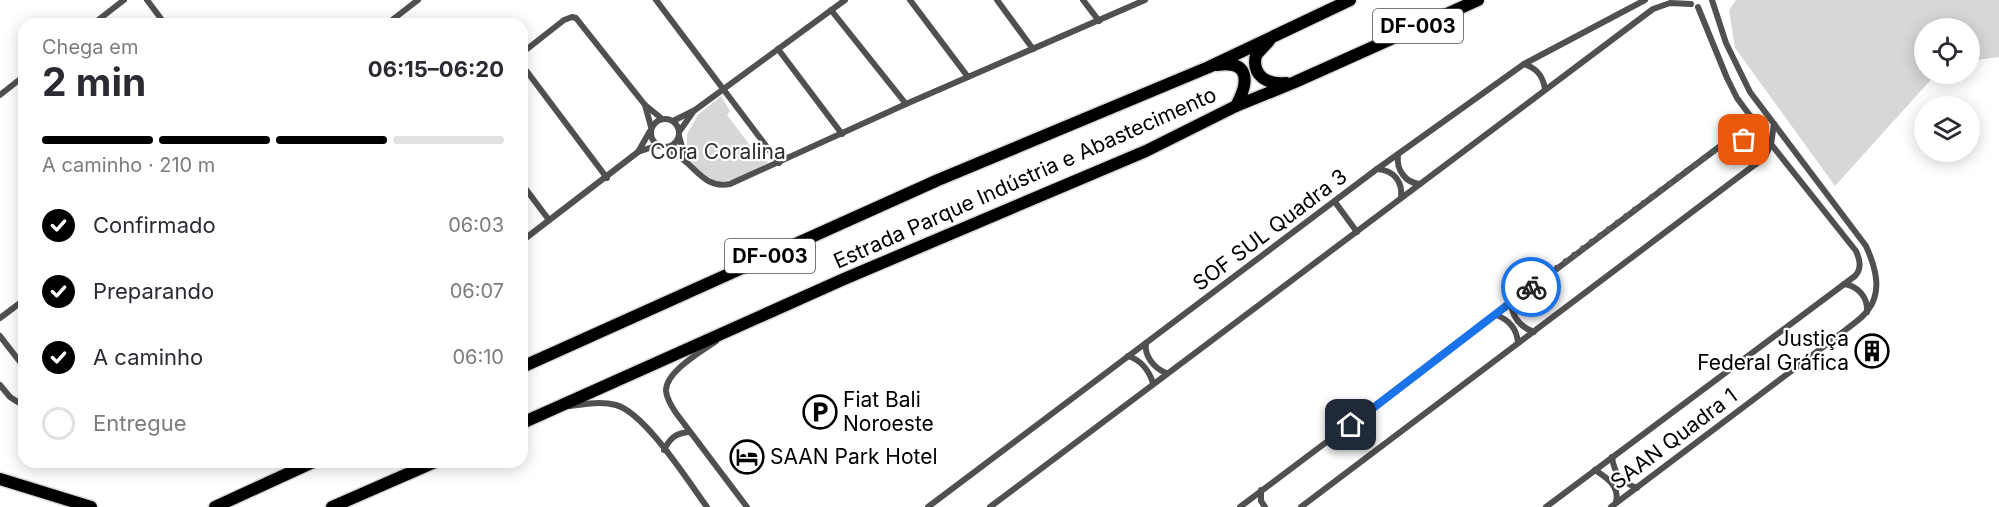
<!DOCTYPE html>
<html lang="pt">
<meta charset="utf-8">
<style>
:root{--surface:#fff;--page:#f7f7f7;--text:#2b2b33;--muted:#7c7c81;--line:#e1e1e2;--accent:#000}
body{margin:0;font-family:Inter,sans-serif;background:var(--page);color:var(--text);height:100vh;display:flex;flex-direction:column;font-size:22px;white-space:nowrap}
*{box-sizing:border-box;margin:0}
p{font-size:20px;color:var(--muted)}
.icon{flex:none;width:33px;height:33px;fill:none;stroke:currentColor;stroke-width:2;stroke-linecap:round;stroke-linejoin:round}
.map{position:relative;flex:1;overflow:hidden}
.drawer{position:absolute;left:18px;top:18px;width:510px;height:450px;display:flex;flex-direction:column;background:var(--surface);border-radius:18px;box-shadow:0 3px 15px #0003}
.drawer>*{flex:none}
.controls{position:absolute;left:1914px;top:18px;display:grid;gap:12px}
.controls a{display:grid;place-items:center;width:66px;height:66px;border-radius:50%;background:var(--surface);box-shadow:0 3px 15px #0003;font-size:30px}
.pin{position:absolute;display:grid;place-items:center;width:51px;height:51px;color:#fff;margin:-26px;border-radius:12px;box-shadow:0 3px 9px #0006}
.courier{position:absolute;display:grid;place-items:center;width:60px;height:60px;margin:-30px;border:4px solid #1a73e8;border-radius:50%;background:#fff;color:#222;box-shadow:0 2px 8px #0007}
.summary em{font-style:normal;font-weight:700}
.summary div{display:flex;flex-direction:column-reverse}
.summary{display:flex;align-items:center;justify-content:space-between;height:102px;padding:0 24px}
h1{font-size:39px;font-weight:700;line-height:45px}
.bar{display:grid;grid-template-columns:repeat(4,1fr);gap:9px 6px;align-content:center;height:72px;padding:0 24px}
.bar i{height:8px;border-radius:4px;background:var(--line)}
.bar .selected{background:var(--accent)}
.bar p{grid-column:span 4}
ol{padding:0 24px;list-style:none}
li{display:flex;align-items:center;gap:18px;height:66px}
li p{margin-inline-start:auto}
li .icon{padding:6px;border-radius:50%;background:var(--accent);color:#fff;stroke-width:4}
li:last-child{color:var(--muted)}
li i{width:33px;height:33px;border:3px solid var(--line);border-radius:50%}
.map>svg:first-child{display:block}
.green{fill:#d7d7d7}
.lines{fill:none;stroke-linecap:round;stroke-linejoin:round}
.highway-casing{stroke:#dbdbdb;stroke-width:15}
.street{stroke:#505050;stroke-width:6}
.highway{stroke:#000;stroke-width:12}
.done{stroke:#595959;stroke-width:6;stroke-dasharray:0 10.8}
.route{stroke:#1a73e8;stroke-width:8}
.labels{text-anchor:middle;stroke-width:4.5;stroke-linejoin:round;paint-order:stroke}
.shield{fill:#fff;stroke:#4c4c4c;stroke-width:1.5}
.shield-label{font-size:20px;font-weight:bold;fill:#000}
.park-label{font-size:21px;fill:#2e2e2e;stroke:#fff}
.street-label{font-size:21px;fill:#000;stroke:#fff}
.poi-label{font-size:21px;fill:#000;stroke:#fff;text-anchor:start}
</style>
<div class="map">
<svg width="1999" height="507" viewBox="0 0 1999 507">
<rect width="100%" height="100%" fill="#fff"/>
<g class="green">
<polygon points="1736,0 1999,0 1999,57 1970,61 1970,28 1924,28 1924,74 1936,74 1835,186 1735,48 1729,10"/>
<polygon points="721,96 730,111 727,115 755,152 761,149 768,163 733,180 716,182 707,179 691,164 687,158 687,134 698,115"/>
</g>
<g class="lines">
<g class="highway-casing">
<g id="highway">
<path d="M1269 41 1256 55C1251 76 1268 85 1286 83"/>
<path d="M1217 65C1252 60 1248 84 1236 106"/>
<polyline points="522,367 938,180 1209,67 1350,0"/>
<polyline points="522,423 844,279 1146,151 1236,106 1295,82 1478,0"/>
<polyline points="0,479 91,507"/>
<polyline points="215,507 313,462"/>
<polyline points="332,507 435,462"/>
</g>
</g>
<g class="street">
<polyline points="147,0 165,24"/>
<polyline points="656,0 779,163"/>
<polyline points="910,0 968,77"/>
<polyline points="997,0 1033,49"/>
<polyline points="1083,0 1099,21"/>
<polyline points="831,10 906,104"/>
<polyline points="93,24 124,0"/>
<polyline points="387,24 418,0"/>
<polyline points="778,49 842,134"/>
<polyline points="522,53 564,20 572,17 576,18 645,105 661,118"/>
<path d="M1524 64C1537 68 1543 76 1545 89"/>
<polyline points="522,65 607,178"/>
<polyline points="0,95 24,76"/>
<polyline points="645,105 651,127"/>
<circle cx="665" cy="133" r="14"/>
<polyline points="673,121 695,110 845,0"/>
<polyline points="650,131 638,152 658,145"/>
<polyline points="679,132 693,112"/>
<path d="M1735 135C1747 140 1756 151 1756 164"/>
<polyline points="679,136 686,161"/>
<path d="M666 147C672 152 679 156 685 161 700 174 708 188 730 184L906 104 1145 0"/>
<path d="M1398 155C1396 169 1405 183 1420 184"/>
<path d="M1377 169C1394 170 1403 182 1401 198"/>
<polyline points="522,184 549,220"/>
<polyline points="1335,202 1357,232"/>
<polyline points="522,241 638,152"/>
<path d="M1844 284C1858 286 1868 297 1867 312"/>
<path d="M1514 301 1512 309C1515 321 1523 328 1534 332"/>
<path d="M1496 315C1510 320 1517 329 1518 343"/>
<polyline points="0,318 24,300"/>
<polyline points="0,336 24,367"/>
<path d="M716 341C702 351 665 372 666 391 667 400 672 407 676 413L747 507"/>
<path d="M1146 343C1144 356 1154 368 1166 373"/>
<path d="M1128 356C1141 360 1149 371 1153 383"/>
<polyline points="0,385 10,397 24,406"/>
<path d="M570 406C584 404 601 401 616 405 645 413 688 481 707 507"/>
<path d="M664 450C670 438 676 433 689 432"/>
<path d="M1612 457C1614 473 1621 482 1637 488"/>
<path d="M1595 470C1607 478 1620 486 1616 502"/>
<polyline points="1261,490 1261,501 1265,507"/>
<polyline points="928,507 1377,169 1524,64 1645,0"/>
<polyline points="990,507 1653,9 1670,3 1691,4"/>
<polyline points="1240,507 1735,135 1746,125 1751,116"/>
<polyline points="1301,507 1765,157 1771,144 1774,124"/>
<path d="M1546 507 1855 276C1862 268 1860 260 1856 251L1771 144 1737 98 1727 78 1698 7"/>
<path d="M1611 507 1843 332C1851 325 1862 319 1868 310 1883 291 1875 266 1866 246L1750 92 1726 43 1712 0"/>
</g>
<use href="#highway" class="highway"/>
</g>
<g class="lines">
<polyline class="done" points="1531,287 1735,135 1744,140"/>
<polyline class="route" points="1351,425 1531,287"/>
</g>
<defs>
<g id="building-ring" transform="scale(1.725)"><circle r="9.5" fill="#fff" stroke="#000" stroke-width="1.5"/><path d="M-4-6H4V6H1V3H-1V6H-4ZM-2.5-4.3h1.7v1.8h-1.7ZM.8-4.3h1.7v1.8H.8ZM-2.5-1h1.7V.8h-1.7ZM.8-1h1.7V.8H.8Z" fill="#000"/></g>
<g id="parking-ring" transform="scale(1.725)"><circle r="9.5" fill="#fff" stroke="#000" stroke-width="1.5"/><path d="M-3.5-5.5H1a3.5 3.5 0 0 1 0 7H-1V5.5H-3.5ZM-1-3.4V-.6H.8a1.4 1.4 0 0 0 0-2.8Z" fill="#000"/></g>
<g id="hotel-ring" transform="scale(1.725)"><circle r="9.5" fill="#fff" stroke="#000" stroke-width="1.5"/><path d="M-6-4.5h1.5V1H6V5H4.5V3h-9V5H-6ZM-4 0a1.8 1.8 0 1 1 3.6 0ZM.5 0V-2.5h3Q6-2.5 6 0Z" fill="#000"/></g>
</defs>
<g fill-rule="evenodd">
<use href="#building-ring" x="1872" y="351"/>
<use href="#parking-ring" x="820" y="412"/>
<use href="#hotel-ring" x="747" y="457"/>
</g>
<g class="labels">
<g class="shield">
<rect x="1373" y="9" width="90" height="34" rx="4.5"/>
<rect x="725" y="239" width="90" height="34" rx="4.5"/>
</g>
<g class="shield-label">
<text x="1418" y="33">DF-003</text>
<text x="770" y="263">DF-003</text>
</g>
<g class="park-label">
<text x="718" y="159">Cora Coralina</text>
</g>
<g class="street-label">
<text transform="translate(1025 178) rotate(-24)" y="7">Estrada Parque Indústria e Abastecimento</text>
<text transform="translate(1270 230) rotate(-37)" y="7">SOF SUL Quadra 3</text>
<text transform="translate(1674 439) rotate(-37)" y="7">SAAN Quadra 1</text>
</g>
<g class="poi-label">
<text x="1849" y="346" text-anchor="end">Justiça<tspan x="1849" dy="24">Federal Gráfica</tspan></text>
<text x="843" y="407">Fiat Bali<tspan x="843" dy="24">Noroeste</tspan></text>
<text x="770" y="464">SAAN Park Hotel</text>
</g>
</g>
</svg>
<div class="controls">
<a><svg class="icon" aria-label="locate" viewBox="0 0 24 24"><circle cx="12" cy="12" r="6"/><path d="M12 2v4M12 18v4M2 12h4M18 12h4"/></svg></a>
<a><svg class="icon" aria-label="layers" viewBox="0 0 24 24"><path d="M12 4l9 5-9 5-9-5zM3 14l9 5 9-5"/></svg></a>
</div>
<div class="pin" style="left:1744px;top:140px;background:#ea580c"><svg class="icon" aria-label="bag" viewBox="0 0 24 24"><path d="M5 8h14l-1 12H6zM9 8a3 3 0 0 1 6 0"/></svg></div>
<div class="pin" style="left:1351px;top:425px;background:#1f2937"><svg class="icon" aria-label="home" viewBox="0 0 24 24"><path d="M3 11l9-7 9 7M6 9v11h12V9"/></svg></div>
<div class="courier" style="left:1531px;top:287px"><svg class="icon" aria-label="bike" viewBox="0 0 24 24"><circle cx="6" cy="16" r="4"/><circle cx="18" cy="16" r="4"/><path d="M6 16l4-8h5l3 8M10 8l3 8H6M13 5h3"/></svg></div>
<section class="drawer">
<div class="summary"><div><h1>2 min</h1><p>Chega em</p></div><em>06:15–06:20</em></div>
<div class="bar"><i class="selected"></i><i class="selected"></i><i class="selected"></i><i></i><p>A caminho · 210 m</p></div>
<ol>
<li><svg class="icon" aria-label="check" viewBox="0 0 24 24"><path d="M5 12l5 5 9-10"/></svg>Confirmado<p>06:03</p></li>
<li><svg class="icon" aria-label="check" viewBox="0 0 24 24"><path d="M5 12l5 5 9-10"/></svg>Preparando<p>06:07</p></li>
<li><svg class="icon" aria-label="check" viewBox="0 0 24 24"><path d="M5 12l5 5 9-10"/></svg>A caminho<p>06:10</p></li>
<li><i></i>Entregue</li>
</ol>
</section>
</div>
